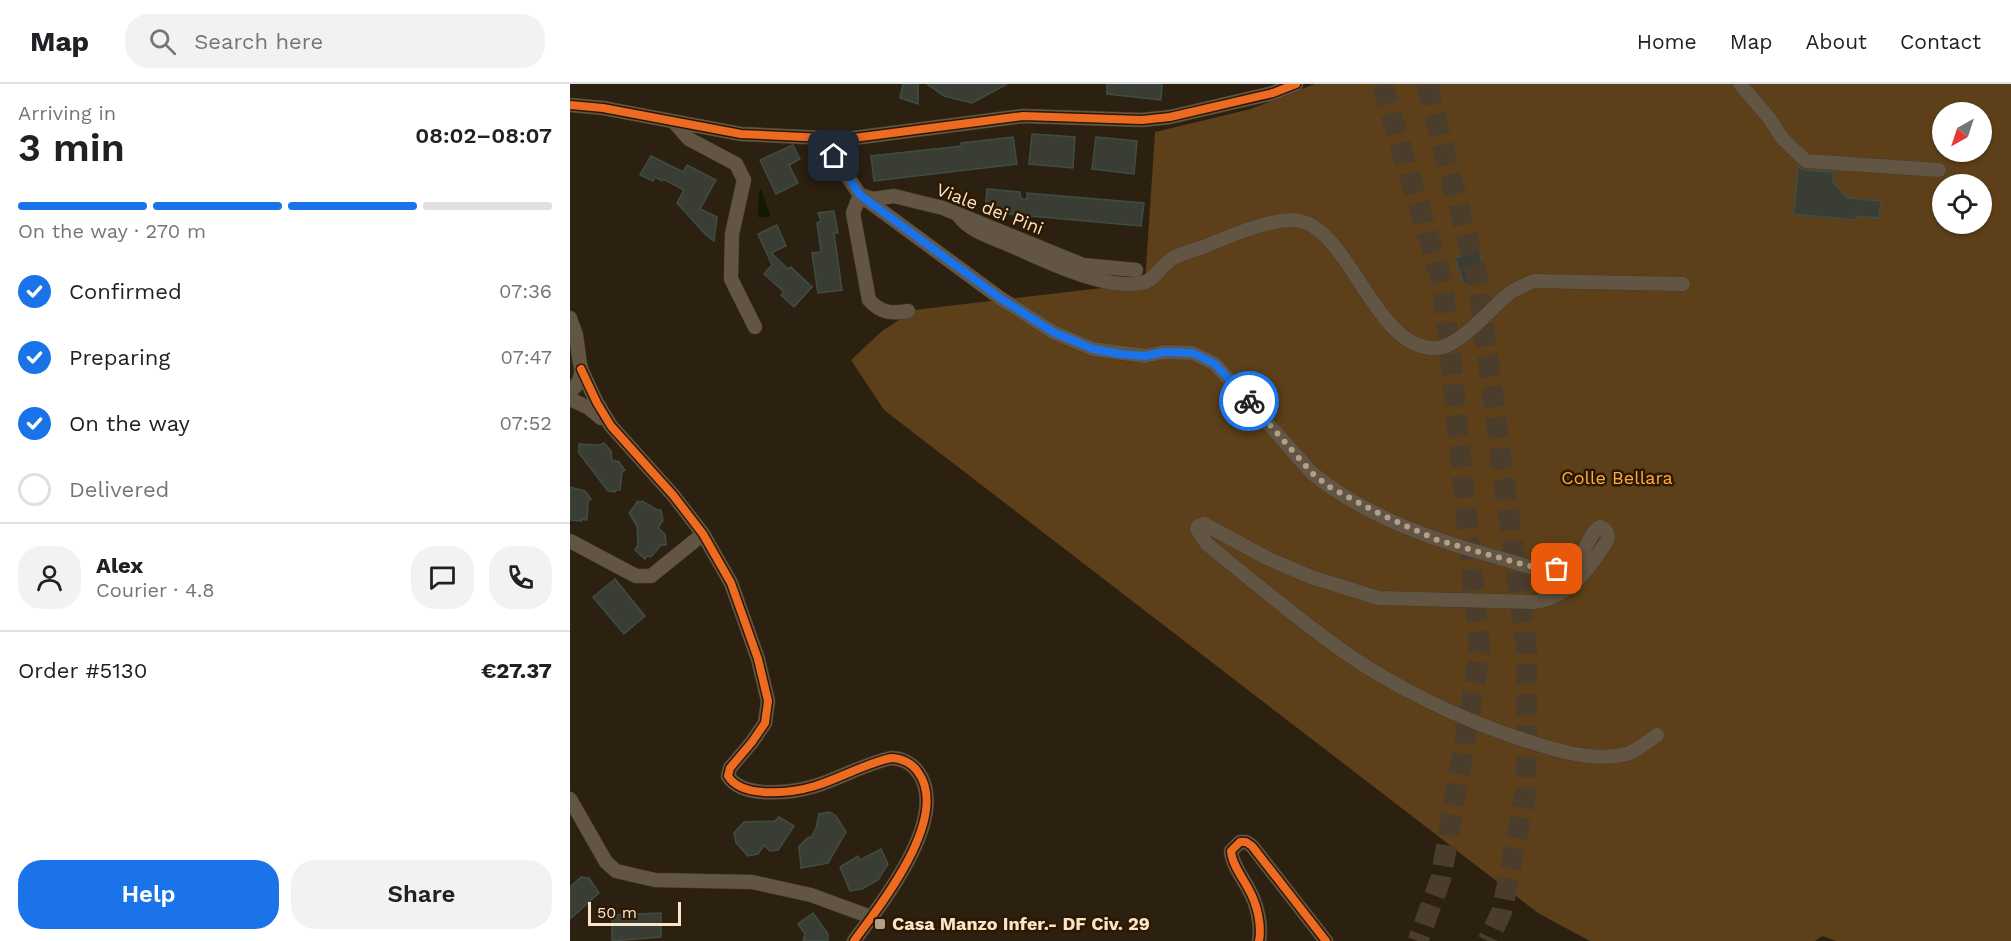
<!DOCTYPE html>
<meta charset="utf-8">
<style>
:root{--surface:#fff;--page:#f2f2f2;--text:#202124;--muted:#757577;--line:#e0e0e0;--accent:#1a73e8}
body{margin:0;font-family:"Work Sans",sans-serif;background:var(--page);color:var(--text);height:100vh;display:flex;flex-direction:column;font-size:22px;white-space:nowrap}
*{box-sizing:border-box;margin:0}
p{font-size:20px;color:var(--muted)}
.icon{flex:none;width:33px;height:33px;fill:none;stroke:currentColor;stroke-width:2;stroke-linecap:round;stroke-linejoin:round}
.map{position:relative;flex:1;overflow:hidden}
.sheet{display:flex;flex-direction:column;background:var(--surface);width:570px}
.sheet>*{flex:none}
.needle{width:39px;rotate:219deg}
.fabs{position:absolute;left:1362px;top:18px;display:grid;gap:12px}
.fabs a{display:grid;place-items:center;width:60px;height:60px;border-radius:50%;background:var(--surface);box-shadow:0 2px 4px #0004;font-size:30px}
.scale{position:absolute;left:18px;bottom:15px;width:93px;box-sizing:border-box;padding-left:6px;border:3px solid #fce4c9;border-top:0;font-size:16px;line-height:21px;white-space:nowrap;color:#fce4c9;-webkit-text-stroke:4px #2d1800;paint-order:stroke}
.pin{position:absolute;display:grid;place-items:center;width:51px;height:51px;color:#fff;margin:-26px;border-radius:12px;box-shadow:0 3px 9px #0006}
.courier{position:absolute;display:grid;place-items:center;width:60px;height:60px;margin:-30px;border:4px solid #1a73e8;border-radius:50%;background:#fff;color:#222;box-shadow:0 2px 8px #0007}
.summary em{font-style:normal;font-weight:600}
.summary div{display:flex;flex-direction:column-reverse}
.summary{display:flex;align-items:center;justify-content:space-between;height:102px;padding:0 18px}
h1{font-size:39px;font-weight:600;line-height:45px}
.bar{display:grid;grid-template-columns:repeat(4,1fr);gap:9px 6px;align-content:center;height:72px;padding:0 18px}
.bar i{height:8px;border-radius:4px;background:var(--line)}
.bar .selected{background:var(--accent)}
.bar p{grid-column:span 4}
.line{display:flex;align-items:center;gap:15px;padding:0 18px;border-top:2px solid var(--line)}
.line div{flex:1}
.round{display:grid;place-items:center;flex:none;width:63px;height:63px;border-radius:24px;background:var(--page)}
ol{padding:0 18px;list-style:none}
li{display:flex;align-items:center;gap:18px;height:66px}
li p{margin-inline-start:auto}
li .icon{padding:6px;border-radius:50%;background:var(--accent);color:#fff;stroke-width:4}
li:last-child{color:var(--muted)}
li i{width:33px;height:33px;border:3px solid var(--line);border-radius:50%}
.primary-button{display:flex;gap:12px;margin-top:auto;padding:12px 18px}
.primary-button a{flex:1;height:69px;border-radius:24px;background:var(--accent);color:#fff;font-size:24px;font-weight:600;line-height:69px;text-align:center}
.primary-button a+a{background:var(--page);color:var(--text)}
header{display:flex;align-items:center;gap:36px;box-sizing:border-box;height:84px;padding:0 30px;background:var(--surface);border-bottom:2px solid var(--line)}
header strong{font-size:28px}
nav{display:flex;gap:33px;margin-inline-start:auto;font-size:21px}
.search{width:420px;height:54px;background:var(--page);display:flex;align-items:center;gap:15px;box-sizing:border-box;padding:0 21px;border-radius:24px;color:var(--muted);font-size:22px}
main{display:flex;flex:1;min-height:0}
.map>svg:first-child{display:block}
.forest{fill:#5d4019;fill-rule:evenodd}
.water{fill:#101902}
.building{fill:#3a3d34;stroke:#3f4d44;stroke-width:1.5}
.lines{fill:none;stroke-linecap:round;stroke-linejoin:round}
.highway-tunnel{stroke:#4b3d2c;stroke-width:21;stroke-dasharray:21 10;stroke-linecap:butt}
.minor-casing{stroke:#463b2e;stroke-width:15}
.minor{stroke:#635543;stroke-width:14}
.cycleway-casing{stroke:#2d1800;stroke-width:11}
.cycleway{stroke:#ed6a23;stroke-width:8}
.done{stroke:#b39f88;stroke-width:6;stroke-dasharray:0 10.8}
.route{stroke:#1a73e8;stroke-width:8}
.poi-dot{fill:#b39f88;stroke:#2d1800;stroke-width:2}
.labels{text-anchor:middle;stroke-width:5;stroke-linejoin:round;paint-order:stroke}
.street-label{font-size:18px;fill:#fce4c9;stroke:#2d1800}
.park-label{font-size:18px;fill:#feae41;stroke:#2d1800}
.poi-label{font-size:18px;font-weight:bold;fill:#fce4c9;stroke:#2d1800;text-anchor:start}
</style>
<header>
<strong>Map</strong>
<div class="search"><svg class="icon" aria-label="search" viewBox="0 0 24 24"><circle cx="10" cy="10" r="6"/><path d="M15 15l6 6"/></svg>Search here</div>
<nav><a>Home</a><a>Map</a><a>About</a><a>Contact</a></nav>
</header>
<main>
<section class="sheet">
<div class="summary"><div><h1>3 min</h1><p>Arriving in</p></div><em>08:02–08:07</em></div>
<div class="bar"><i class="selected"></i><i class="selected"></i><i class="selected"></i><i></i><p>On the way · 270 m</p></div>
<ol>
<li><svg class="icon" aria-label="check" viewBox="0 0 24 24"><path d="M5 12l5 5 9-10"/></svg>Confirmed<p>07:36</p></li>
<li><svg class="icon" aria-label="check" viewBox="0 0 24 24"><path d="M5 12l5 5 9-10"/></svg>Preparing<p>07:47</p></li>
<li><svg class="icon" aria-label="check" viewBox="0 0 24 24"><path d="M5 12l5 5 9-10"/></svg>On the way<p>07:52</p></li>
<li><i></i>Delivered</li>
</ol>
<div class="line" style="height:108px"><a class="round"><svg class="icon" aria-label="person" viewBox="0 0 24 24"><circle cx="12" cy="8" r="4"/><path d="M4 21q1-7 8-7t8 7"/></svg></a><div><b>Alex</b><p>Courier · 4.8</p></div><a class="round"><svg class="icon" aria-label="chat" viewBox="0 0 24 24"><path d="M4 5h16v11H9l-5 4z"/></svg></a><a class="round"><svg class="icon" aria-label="phone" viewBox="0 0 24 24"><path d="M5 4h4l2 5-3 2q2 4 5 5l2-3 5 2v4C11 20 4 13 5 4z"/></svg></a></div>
<div class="line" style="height:78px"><div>Order #5130</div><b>€27.37</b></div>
<div class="primary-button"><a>Help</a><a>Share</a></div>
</section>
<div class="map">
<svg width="1441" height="857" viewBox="0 0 1441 857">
<rect width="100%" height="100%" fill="#2c2010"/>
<path class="forest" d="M745 0H1441V857H1266L1252 852 1245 857H1020L968 829 314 326 281 276 312 247 344 226 575 199 585 48 681 25ZM1372 28H1412V68H1372ZM1372 100H1412V140H1372Z"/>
<polygon class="water" points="191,105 200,131 200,133 188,133 189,107"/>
<g class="building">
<polygon points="333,0 348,0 348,20 330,14"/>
<polygon points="357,0 437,0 402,19 374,12"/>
<polygon points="537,0 592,0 591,16 537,10"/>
<polygon points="462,50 505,53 503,84 459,80"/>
<polygon points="443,53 447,80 304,97 301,72 392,62 391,59"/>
<polygon points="526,53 567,57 564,90 522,85"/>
<polygon points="223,61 230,75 219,81 228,99 206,110 190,76"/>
<polygon points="81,72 113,88 117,81 146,96 130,125 147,133 144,157 137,152 107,119 114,106 93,95 92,97 85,93 83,97 70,91"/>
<polygon points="1228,83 1235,86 1264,88 1263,98 1277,114 1311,117 1309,134 1286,132 1286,136 1224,130"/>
<polygon points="417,105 450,108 451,115 457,115 457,109 574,119 571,142 415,128"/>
<polygon points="264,127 268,149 264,149 272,206 248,209 242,169 251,168 247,139 251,137 248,129"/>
<polygon points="207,141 216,162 201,169 218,185 221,183 242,203 224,223 211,211 214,208 194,190 202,181 188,150"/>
<polygon points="909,166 913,184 909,190 910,194 894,200 885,174"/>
<polygon points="34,359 41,367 42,376 49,378 55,386 52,388 50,406 46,406 45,408 38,407 9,369 9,360 30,361"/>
<polygon points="0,403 15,407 21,415 18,418 17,436 12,435 12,437 0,436"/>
<polygon points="68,417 70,419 72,417 87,426 91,426 93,436 88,444 95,450 96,461 91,461 81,473 77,472 75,475 65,466 68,461 67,442 59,429"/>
<polygon points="45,495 75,532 54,550 23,513"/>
<polygon points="260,728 266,732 276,748 258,779 231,784 229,762 239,753 241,754 246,744 249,730"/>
<polygon points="209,733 224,742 208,766 200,767 194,761 188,770 178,772 166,759 164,749 174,738 205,737"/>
<polygon points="311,765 318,780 308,796 292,805 280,807 270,783 288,772 290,776"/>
<polygon points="11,793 19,794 29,809 0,835 0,803"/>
<polygon points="91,829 91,853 42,857 42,831"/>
<polygon points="243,829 258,850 258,857 233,857 235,850 228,840"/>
</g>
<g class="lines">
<g class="highway-tunnel">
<polyline points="812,0 873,201 910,568 871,794 848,857"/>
<polyline points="857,0 907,193 957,568 956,705 932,827 918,857"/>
</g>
<g class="minor-casing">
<g id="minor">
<polyline points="1170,0 1199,34 1212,54 1236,77 1369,86"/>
<polyline points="0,21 33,24 171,50 276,55 453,32 572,36 600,33 703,9 726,0"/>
<polyline points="104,38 119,55 166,80 174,96 162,150 161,195 185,243"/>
<polyline points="252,55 290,111 303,115 324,112 373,124 513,181 566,186"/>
<path d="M388 131C400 148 424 154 442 162 475 177 537 207 572 199 584 197 593 180 603 174 612 169 624 166 633 163 661 152 690 138 720 136 779 133 802 269 868 264 889 262 920 226 936 212 944 205 954 201 964 197L1113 200"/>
<path d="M338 227C321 230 311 229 299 216L283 129 290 111 430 214 483 248 523 265 575 272 594 268 623 269 645 280 742 389C797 434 869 458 937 476 954 481 978 491 996 483 1017 474 1018 448 1030 443 1036 445 1038 449 1038 455 1021 483 997 516 963 518L808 514 741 493 697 474 634 440 628 442 627 445 637 460C681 496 724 532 770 565 823 603 892 636 954 656 984 666 1020 677 1052 671 1065 669 1077 658 1087 651"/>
<polyline points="0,234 6,251 10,280"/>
<path d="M11 285 27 319 41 342 103 411 133 450 161 499 188 575 198 617 195 639 182 658 160 684 158 692C172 715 222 709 245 702 271 694 294 680 321 674 331 674 342 679 348 688 381 733 311 820 284 857"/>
<path d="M0 307C9 301 12 293 11 283"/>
<polyline points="0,315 19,324 31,334"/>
<polyline points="0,457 66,492 81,492 133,450"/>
<polyline points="0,715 36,778 46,787 85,796 182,798 241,811 301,833"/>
<path d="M689 857C692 841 687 820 679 806 673 794 662 781 661 767L670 758H676L682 762 756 857"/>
</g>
</g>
<use href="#minor" class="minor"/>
<g class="cycleway-casing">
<g id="cycleway">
<polyline points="0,21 33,24 171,50 276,55 453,32 572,36 600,33 703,9 726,0"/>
<path d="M11 285 27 319 41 342 103 411 133 450 161 499 188 575 198 617 195 639 182 658 160 684 158 692C172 715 222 709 245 702 271 694 294 680 321 674 331 674 342 679 348 688 381 733 311 820 284 857"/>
<path d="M689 857C692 841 687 820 679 806 673 794 662 781 661 767L670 758H676L682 762 756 857"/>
</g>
</g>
<use href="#cycleway" class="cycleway"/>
</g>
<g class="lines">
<polyline class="done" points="679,317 742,389 761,404 810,430 867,456 955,481 974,485 987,485"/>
<polyline class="route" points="264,72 290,111 430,214 483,248 523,265 550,270 575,272 594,268 623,269 645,280 679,317"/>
</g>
<rect class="poi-dot" x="304" y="834" width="12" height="12" rx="3"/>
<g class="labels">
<g class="street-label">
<text transform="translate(420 125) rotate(21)" y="6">Viale dei Pini</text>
</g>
<g class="park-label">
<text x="1047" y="400">Colle Bellara</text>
</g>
<g class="poi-label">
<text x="322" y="846">Casa Manzo Infer.- DF Civ. 29</text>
</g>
</g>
</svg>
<div class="fabs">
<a><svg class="needle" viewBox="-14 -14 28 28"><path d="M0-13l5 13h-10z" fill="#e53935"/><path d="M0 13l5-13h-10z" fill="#757577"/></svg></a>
<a><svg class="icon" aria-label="locate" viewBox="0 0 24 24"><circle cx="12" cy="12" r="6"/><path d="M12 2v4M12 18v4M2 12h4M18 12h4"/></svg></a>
</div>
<div class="scale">50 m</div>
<div class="pin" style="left:987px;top:485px;background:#ea580c"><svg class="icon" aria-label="bag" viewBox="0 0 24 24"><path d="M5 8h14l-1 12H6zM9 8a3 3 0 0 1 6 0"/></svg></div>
<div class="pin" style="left:264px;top:72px;background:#1f2937"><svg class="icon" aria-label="home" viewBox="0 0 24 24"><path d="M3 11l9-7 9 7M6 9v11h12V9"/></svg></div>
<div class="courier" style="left:679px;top:317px"><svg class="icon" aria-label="bike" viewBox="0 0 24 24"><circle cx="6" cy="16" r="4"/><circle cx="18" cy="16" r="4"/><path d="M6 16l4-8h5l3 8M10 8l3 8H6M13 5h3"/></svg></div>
</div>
</main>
